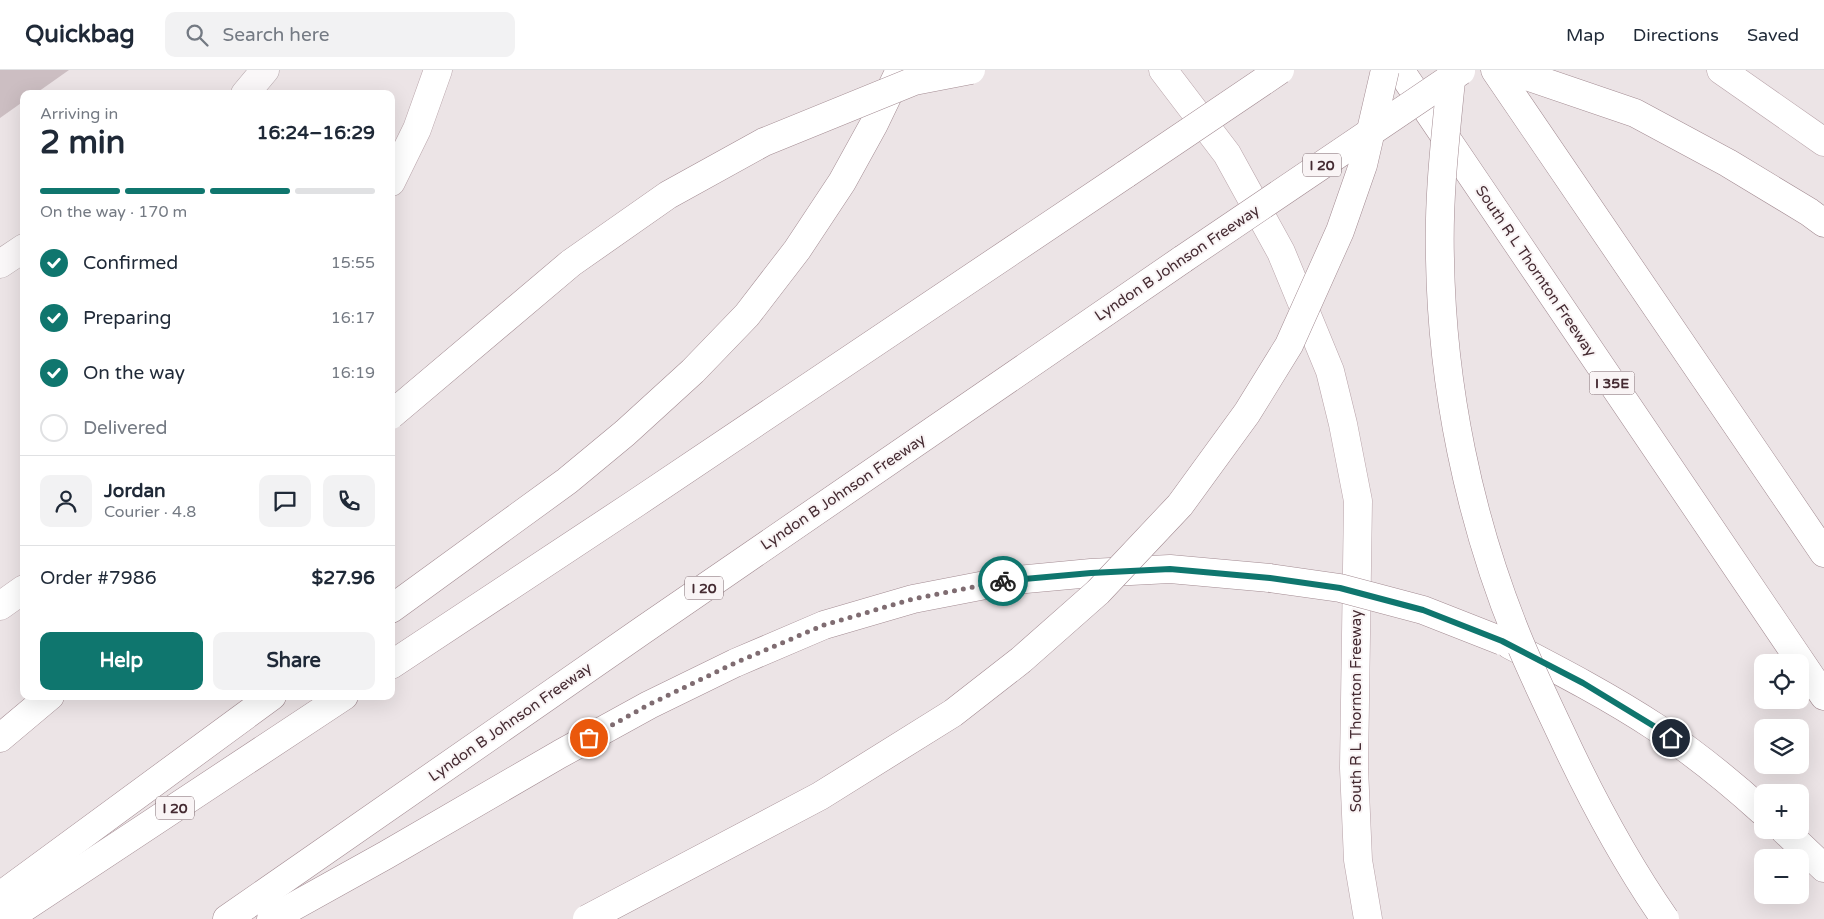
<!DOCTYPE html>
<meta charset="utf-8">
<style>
:root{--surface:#fff;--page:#f2f2f3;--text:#1f2937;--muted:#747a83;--line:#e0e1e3;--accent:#0f766e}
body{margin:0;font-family:"Varela Round",sans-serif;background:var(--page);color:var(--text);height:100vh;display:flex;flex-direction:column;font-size:19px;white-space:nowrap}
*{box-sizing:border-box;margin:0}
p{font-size:16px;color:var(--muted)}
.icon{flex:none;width:28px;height:28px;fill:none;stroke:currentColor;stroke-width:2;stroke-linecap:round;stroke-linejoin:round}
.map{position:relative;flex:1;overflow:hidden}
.side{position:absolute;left:20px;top:20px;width:375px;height:610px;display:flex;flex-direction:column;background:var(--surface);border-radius:10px;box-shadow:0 5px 20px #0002}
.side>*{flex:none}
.controls{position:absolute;left:1754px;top:584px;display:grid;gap:10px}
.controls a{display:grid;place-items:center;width:55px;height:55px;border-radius:10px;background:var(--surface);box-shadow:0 5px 20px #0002;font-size:25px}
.pin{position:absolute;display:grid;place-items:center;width:42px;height:42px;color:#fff;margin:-21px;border:2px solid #fff;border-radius:50%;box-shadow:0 1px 5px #0007}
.courier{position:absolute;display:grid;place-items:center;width:50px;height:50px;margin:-25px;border:4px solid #0f766e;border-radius:50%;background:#fff;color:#222;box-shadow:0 1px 6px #0007}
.summary em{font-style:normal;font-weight:800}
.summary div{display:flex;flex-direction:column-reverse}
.summary{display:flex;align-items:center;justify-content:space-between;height:85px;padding:0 20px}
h1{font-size:32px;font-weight:800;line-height:38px}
.bar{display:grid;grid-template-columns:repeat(4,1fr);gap:8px 5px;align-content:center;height:60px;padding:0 20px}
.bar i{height:6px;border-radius:4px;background:var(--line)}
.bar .selected{background:var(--accent)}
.bar p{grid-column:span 4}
.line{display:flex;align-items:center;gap:12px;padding:0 20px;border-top:1px solid var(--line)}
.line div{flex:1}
.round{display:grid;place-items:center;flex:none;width:52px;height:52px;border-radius:10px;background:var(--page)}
ol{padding:0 20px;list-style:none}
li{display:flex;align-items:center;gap:15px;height:55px}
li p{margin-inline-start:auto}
li .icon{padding:5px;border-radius:50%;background:var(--accent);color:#fff;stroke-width:4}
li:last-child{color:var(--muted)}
li i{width:28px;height:28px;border:2px solid var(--line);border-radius:50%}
.cta{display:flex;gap:10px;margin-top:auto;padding:10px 20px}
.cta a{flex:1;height:58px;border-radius:10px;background:var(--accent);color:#fff;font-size:20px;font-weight:800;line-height:58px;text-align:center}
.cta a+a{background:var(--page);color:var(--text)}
header{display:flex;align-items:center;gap:30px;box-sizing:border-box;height:70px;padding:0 25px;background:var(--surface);border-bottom:1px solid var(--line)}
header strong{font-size:24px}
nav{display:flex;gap:28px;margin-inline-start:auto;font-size:18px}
.search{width:350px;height:45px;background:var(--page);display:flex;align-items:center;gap:12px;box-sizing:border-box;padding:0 18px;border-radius:10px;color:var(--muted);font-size:19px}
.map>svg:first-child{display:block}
.building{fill:#ccbec2}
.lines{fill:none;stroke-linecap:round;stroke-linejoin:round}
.minor-casing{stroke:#b3a5a9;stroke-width:29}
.major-casing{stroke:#b8a3a9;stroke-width:29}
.highway-casing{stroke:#a38b92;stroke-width:29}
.minor{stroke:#faf7f8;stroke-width:28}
.major{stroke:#fff;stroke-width:28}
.highway{stroke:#fff;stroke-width:28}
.highway-bridge-casing{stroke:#a38b92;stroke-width:29;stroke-linecap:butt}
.highway-bridge{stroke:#fff;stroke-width:28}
.done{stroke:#7f6c71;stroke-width:5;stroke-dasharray:0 9}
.route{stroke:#0f766e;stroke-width:6}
.labels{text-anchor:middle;stroke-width:4;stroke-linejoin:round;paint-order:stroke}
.shield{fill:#f9f4f5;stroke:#7b676c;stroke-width:1}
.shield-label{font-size:14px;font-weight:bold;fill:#452b32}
.street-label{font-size:15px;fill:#452b32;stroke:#f9f4f5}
</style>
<header>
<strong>Quickbag</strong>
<div class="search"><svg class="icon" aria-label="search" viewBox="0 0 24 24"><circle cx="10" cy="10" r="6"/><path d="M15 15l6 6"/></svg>Search here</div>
<nav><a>Map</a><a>Directions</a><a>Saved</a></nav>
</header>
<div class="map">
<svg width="1824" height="849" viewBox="0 0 1824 849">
<rect width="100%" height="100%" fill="#ece4e6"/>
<polygon class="building" points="0,0 69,0 35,24 24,24 24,31 0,48"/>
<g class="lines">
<g class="minor-casing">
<g id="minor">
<polyline points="245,24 265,0"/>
<polyline points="0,194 24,178"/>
</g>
</g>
<g class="major-casing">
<g id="major">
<polyline points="1163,0 1227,84 1281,182 1330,301 1343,354 1358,431 1354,698 1358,790 1368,849"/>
<polyline points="1721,0 1824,72"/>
<polyline points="391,112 417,59 438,0"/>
<polyline points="0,536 24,519"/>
</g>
</g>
<g class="highway-casing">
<g id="highway">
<polyline points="1400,0 1824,626"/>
<polyline points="1495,0 1824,483"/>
<polyline points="1509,0 1635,43 1728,93 1809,142 1824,153"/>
<polyline points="391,539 567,411 625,363 693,301 747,245 797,180 842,112 874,54 900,0"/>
<path d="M1510 575C1560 601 1610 627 1657 658 1694 683 1729 711 1762 741"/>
<polyline points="391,595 636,433 1126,104"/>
<polyline points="0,668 50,626"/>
<polyline points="1784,760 1824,798"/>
<polyline points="0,826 272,626"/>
<polyline points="7,849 344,626"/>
<polyline points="227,849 643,560 1183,189"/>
<polyline points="271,849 386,785 560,684 649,635 735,593 824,555 913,529 1006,511 1091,503 1170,499 1270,508"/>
</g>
</g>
<use href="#minor" class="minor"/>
<use href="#major" class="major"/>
<use href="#highway" class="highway"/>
<g class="highway-bridge-casing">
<g id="highway-bridge">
<path d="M1452 0C1446 63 1438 125 1440 189 1442 317 1469 448 1517 566 1530 598 1545 629 1560 661 1590 726 1624 790 1665 849"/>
<polyline points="1126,104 1280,0"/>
<polyline points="1183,189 1461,1"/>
<polyline points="391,345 571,193 668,125 764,72 914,11 971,0"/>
<polyline points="1270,508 1340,518 1423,540 1502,571"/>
<polyline points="587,849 820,726 953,643 1021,590 1098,522 1180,435 1247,343 1289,275 1340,161 1363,95 1385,0"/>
</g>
</g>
<use href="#highway-bridge" class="highway-bridge"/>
</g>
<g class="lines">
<polyline class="done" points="589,668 648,635 735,593 824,555 913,529 1003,511"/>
<polyline class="route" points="1003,511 1091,503 1170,499 1270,508 1340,518 1423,540 1502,571 1583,613 1657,658 1671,668"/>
</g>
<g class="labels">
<g class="shield">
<rect x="1303" y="83.5" width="38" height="23" rx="4"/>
<rect x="1589.5" y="301.5" width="45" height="23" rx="4"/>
<rect x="685" y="506.5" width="38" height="23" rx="4"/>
<rect x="156" y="726.5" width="38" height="23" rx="4"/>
</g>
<g class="shield-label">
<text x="1322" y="100">I 20</text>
<text x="1612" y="318">I 35E</text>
<text x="704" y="523">I 20</text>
<text x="175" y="743">I 20</text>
</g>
<g class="street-label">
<text transform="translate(1177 193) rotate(-34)" y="5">Lyndon B Johnson Freeway</text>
<text transform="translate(1536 201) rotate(56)" y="5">South R L Thornton Freeway</text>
<text transform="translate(843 422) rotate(-34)" y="5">Lyndon B Johnson Freeway</text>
<text transform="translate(1356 641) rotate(-90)" y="5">South R L Thornton Freeway</text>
<text transform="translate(510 652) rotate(-35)" y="5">Lyndon B Johnson Freeway</text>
</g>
</g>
</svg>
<div class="controls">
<a><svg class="icon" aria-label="locate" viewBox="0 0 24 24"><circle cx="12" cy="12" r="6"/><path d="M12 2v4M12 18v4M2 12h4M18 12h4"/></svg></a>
<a><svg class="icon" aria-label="layers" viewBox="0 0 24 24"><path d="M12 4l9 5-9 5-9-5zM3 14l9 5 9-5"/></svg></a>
<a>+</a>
<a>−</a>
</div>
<div class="pin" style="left:589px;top:668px;background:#ea580c"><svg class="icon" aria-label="bag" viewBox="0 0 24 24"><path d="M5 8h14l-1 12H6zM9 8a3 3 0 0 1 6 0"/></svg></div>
<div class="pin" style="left:1671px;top:668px;background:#1f2937"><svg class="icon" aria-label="home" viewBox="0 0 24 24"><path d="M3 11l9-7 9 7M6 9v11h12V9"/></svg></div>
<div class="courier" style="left:1003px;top:511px"><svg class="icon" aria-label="bike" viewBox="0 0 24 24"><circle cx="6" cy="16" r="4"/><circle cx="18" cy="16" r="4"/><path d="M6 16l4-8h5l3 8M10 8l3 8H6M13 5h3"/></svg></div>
<section class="side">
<div class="summary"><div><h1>2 min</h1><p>Arriving in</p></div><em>16:24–16:29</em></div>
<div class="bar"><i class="selected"></i><i class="selected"></i><i class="selected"></i><i></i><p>On the way · 170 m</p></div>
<ol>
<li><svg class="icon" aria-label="check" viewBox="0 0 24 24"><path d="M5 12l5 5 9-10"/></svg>Confirmed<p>15:55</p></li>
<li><svg class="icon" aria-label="check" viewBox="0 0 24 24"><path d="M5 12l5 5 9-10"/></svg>Preparing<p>16:17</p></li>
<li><svg class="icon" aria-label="check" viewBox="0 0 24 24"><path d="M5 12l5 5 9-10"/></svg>On the way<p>16:19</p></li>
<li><i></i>Delivered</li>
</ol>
<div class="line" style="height:90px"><a class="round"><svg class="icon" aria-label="person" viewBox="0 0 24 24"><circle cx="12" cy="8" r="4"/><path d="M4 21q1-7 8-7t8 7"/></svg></a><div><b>Jordan</b><p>Courier · 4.8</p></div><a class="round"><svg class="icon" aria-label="chat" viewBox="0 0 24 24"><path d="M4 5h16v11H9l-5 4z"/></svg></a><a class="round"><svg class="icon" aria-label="phone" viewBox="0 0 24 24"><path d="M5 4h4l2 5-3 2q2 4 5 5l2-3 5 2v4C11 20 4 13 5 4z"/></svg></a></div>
<div class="line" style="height:65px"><div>Order #7986</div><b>$27.96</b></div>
<div class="cta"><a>Help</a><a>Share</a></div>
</section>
</div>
